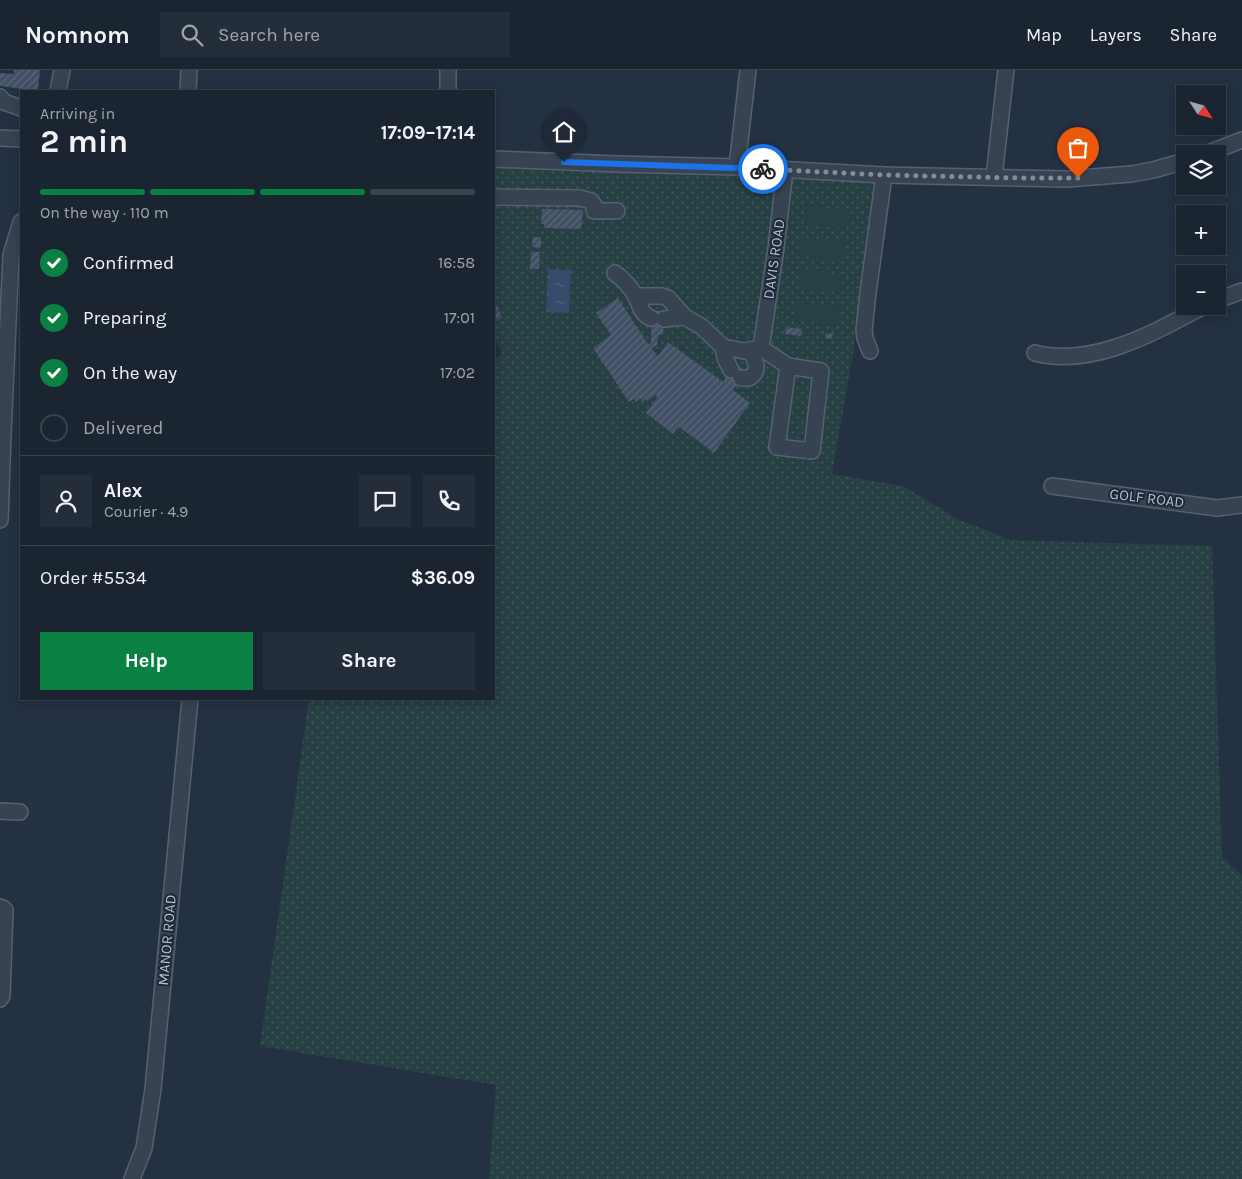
<!DOCTYPE html>
<meta charset="utf-8">
<style>
:root{--surface:#1b2532;--page:#242d3a;--text:#f1f3f6;--muted:#a0a5ac;--line:#39424d;--accent:#0b8043}
body{margin:0;font-family:Karla,sans-serif;background:var(--page);color:var(--text);height:100vh;display:flex;flex-direction:column;font-size:19px;white-space:nowrap}
*{box-sizing:border-box;margin:0}
p{font-size:16px;color:var(--muted)}
.icon{flex:none;width:28px;height:28px;fill:none;stroke:currentColor;stroke-width:2;stroke-linecap:round;stroke-linejoin:round}
.map{position:relative;flex:1;overflow:hidden}
.side{position:absolute;left:20px;top:20px;width:475px;height:610px;display:flex;flex-direction:column;background:var(--surface);border-radius:0px;box-shadow:0 2px 12px #0003,0 0 0 1px var(--line)}
.side>*{flex:none}
.needle{width:32px;rotate:126deg}
.buttons{position:absolute;left:1176px;top:15px;display:grid;gap:10px}
.buttons a{display:grid;place-items:center;width:50px;height:50px;border-radius:0px;background:var(--surface);box-shadow:0 2px 12px #0003,0 0 0 1px var(--line);font-size:25px}
.pin{position:absolute;display:grid;place-items:center;width:42px;height:42px;color:#fff;margin:-51px -21px;border-radius:50% 50% 50% 0;rotate:-45deg;box-shadow:0 0 5px #0007}
.pin .icon{rotate:45deg}
.courier{position:absolute;display:grid;place-items:center;width:50px;height:50px;margin:-25px;border:4px solid #1a73e8;border-radius:50%;background:#fff;color:#222;box-shadow:0 1px 6px #0007}
.summary em{font-style:normal;font-weight:700}
.summary div{display:flex;flex-direction:column-reverse}
.summary{display:flex;align-items:center;justify-content:space-between;height:85px;padding:0 20px}
h1{font-size:32px;font-weight:700;line-height:38px}
.bar{display:grid;grid-template-columns:repeat(4,1fr);gap:8px 5px;align-content:center;height:60px;padding:0 20px}
.bar i{height:6px;border-radius:4px;background:var(--line)}
.bar .on{background:var(--accent)}
.bar p{grid-column:span 4}
.line{display:flex;align-items:center;gap:12px;padding:0 20px;border-top:1px solid var(--line)}
.line div{flex:1}
.round{display:grid;place-items:center;flex:none;width:52px;height:52px;border-radius:0px;background:var(--page)}
ol{padding:0 20px;list-style:none}
li{display:flex;align-items:center;gap:15px;height:55px}
li p{margin-inline-start:auto}
li .icon{padding:5px;border-radius:50%;background:var(--accent);color:#fff;stroke-width:4}
li:last-child{color:var(--muted)}
li i{width:28px;height:28px;border:2px solid var(--line);border-radius:50%}
.button{display:flex;gap:10px;margin-top:auto;padding:10px 20px}
.button a{flex:1;height:58px;border-radius:0px;background:var(--accent);color:#fff;font-size:20px;font-weight:700;line-height:58px;text-align:center}
.button a+a{background:var(--page);color:var(--text)}
header{display:flex;align-items:center;gap:30px;box-sizing:border-box;height:70px;padding:0 25px;background:var(--surface);border-bottom:1px solid var(--line)}
header strong{font-size:24px}
nav{display:flex;gap:28px;margin-inline-start:auto;font-size:18px}
.search{width:350px;height:45px;background:var(--page);display:flex;align-items:center;gap:12px;box-sizing:border-box;padding:0 18px;border-radius:0px;color:var(--muted);font-size:19px}
.map>svg:first-child{display:block}
.grass{fill:url(#grass-dots)}
.garden{fill:#264044}
.water{fill:url(#water-ripples)}
.building{fill:url(#building-hatch)}
.lines{fill:none;stroke-linecap:round;stroke-linejoin:round}
.minor-casing{stroke:#566170;stroke-width:18}
.minor{stroke:#384352;stroke-width:15}
.done{stroke:#828d9c;stroke-width:5;stroke-dasharray:0 9}
.route{stroke:#1a73e8;stroke-width:6}
.labels{text-anchor:middle;stroke-width:4;stroke-linejoin:round;paint-order:stroke}
.street-label{font-size:15px;fill:#b5becc;stroke:#1d2838}
</style>
<header>
<strong>Nomnom</strong>
<div class="search"><svg class="icon" aria-label="search" viewBox="0 0 24 24"><circle cx="10" cy="10" r="6"/><path d="M15 15l6 6"/></svg>Search here</div>
<nav><a>Map</a><a>Layers</a><a>Share</a></nav>
</header>
<div class="map">
<svg width="1242" height="1109" viewBox="0 0 1242 1109">
<defs>
<pattern id="grass-dots" width="8" height="8" patternUnits="userSpaceOnUse" patternTransform="scale(1.25)"><rect width="8" height="8" fill="#264044"/><path d="M2 2h.1M6 6h.1" fill="none" stroke="#435a5e" stroke-width="1.8" stroke-linecap="round"/></pattern>
<pattern id="water-ripples" width="26" height="14" patternUnits="userSpaceOnUse" patternTransform="scale(1.25)"><rect width="26" height="14" fill="#364b6b"/><path d="M2 4q2-2 4 0t4 0M15 11q2-2 4 0t4 0" fill="none" stroke="#51637f"/></pattern>
<pattern id="building-hatch" width="6" height="6" patternUnits="userSpaceOnUse" patternTransform="scale(1.25)"><rect width="6" height="6" fill="#425065"/><path d="M-1 1l2-2M0 6l6-6M5 7l2-2" fill="none" stroke="#5b677a"/></pattern>
</defs>
<rect width="100%" height="100%" fill="#243143"/>
<polygon class="grass" points="494,89 884,105 832,404 903,416 958,449 1010,470 1212,476 1222,787 1242,805 1242,1109 489,1109 496,1015 260,976 309,629 494,629 494,291 502,284 494,266"/>
<g class="garden">
<polygon points="807,136 849,140 847,159 804,154"/>
<polygon points="803,168 845,172 843,191 801,186"/>
<polygon points="801,200 843,204 841,223 799,218"/>
<polygon points="798,232 840,236 838,255 795,250"/>
</g>
<polygon class="water" points="546,199 572,200 571,202 569,243 546,242 548,201"/>
<g class="building">
<polygon points="14,0 40,0 38,21 0,16 0,3 14,4"/>
<polygon points="542,139 583,140 581,159 544,158 544,154 541,154"/>
<polygon points="533,167 541,167 541,178 532,177"/>
<polygon points="531,182 540,182 539,199 530,199"/>
<polygon points="494,228 502,248 494,252"/>
<polygon points="618,228 648,274 651,273 651,241 664,241 663,265 658,265 657,275 651,278 658,286 668,272 723,312 736,294 746,301 733,320 750,333 714,383 678,356 673,364 646,343 658,327 656,325 647,331 646,329 642,332 640,328 636,332 634,329 629,332 593,278 611,265 596,243"/>
<polygon points="786,257 802,259 801,266 785,264"/>
<polygon points="825,263 833,264 832,269 825,268"/>
</g>
<g class="lines">
<g class="minor-casing">
<g id="minor">
<polyline points="448,0 448,21"/>
<polyline points="58,21 62,0"/>
<polyline points="188,21 189,0"/>
<polyline points="0,27 4,32 21,38"/>
<polyline points="0,68 21,69"/>
<polyline points="1206,84 1242,70"/>
<polyline points="494,89 617,94 737,97 884,105 1067,109 1131,104 1153,100 1185,91"/>
<polyline points="737,97 748,0"/>
<polyline points="994,107 1006,0"/>
<polyline points="494,127 580,128 591,131 594,135 594,141 617,141"/>
<path d="M615 203C623 209 630 216 635 225 640 233 640 244 651 248"/>
<polyline points="636,226 662,226 668,228 685,247 702,257 723,277 725,288 731,300"/>
<polyline points="1218,230 1242,221"/>
<polyline points="664,249 685,247"/>
<polyline points="723,277 744,281 761,278 788,296 821,301 812,381 777,377 788,296"/>
<polyline points="761,278 776,178 785,100"/>
<polyline points="870,281 865,268 864,260 868,223 884,105"/>
<path d="M1035 283C1093 298 1155 262 1204 236"/>
<path d="M741 308H749C762 300 754 291 751 280"/>
<polyline points="0,364 3,364 0,450"/>
<polyline points="3,364 11,185 21,152"/>
<polyline points="1052,416 1217,438 1242,435"/>
<polyline points="0,741 20,742"/>
<polyline points="0,837 3,838 5,840 2,926 0,929"/>
<polyline points="132,1109 144,1078 153,1019 190,629"/>
</g>
</g>
<use href="#minor" class="minor"/>
</g>
<g class="lines">
<polyline class="done" points="763,99 884,105 1023,108 1078,108"/>
<polyline class="route" points="564,92 763,99"/>
</g>
<g class="labels">
<g class="street-label">
<text transform="translate(774 189) rotate(-82)" y="5">DAVIS ROAD</text>
<text transform="translate(1147 428) rotate(7)" y="5">GOLF ROAD</text>
<text transform="translate(167 870) rotate(-85)" y="5">MANOR ROAD</text>
</g>
</g>
</svg>
<div class="buttons">
<a><svg class="needle" viewBox="-14 -14 28 28"><path d="M0-13l5 13h-10z" fill="#e53935"/><path d="M0 13l5-13h-10z" fill="#a0a5ac"/></svg></a>
<a><svg class="icon" aria-label="layers" viewBox="0 0 24 24"><path d="M12 4l9 5-9 5-9-5zM3 14l9 5 9-5"/></svg></a>
<a>+</a>
<a>−</a>
</div>
<div class="pin" style="left:1078px;top:108px;background:#ea580c"><svg class="icon" aria-label="bag" viewBox="0 0 24 24"><path d="M5 8h14l-1 12H6zM9 8a3 3 0 0 1 6 0"/></svg></div>
<div class="pin" style="left:564px;top:92px;background:#1f2937"><svg class="icon" aria-label="home" viewBox="0 0 24 24"><path d="M3 11l9-7 9 7M6 9v11h12V9"/></svg></div>
<div class="courier" style="left:763px;top:99px"><svg class="icon" aria-label="bike" viewBox="0 0 24 24"><circle cx="6" cy="16" r="4"/><circle cx="18" cy="16" r="4"/><path d="M6 16l4-8h5l3 8M10 8l3 8H6M13 5h3"/></svg></div>
<section class="side">
<div class="summary"><div><h1>2 min</h1><p>Arriving in</p></div><em>17:09–17:14</em></div>
<div class="bar"><i class="on"></i><i class="on"></i><i class="on"></i><i></i><p>On the way · 110 m</p></div>
<ol>
<li><svg class="icon" aria-label="check" viewBox="0 0 24 24"><path d="M5 12l5 5 9-10"/></svg>Confirmed<p>16:58</p></li>
<li><svg class="icon" aria-label="check" viewBox="0 0 24 24"><path d="M5 12l5 5 9-10"/></svg>Preparing<p>17:01</p></li>
<li><svg class="icon" aria-label="check" viewBox="0 0 24 24"><path d="M5 12l5 5 9-10"/></svg>On the way<p>17:02</p></li>
<li><i></i>Delivered</li>
</ol>
<div class="line" style="height:90px"><a class="round"><svg class="icon" aria-label="person" viewBox="0 0 24 24"><circle cx="12" cy="8" r="4"/><path d="M4 21q1-7 8-7t8 7"/></svg></a><div><b>Alex</b><p>Courier · 4.9</p></div><a class="round"><svg class="icon" aria-label="chat" viewBox="0 0 24 24"><path d="M4 5h16v11H9l-5 4z"/></svg></a><a class="round"><svg class="icon" aria-label="phone" viewBox="0 0 24 24"><path d="M5 4h4l2 5-3 2q2 4 5 5l2-3 5 2v4C11 20 4 13 5 4z"/></svg></a></div>
<div class="line" style="height:65px"><div>Order #5534</div><b>$36.09</b></div>
<div class="button"><a>Help</a><a>Share</a></div>
</section>
</div>
